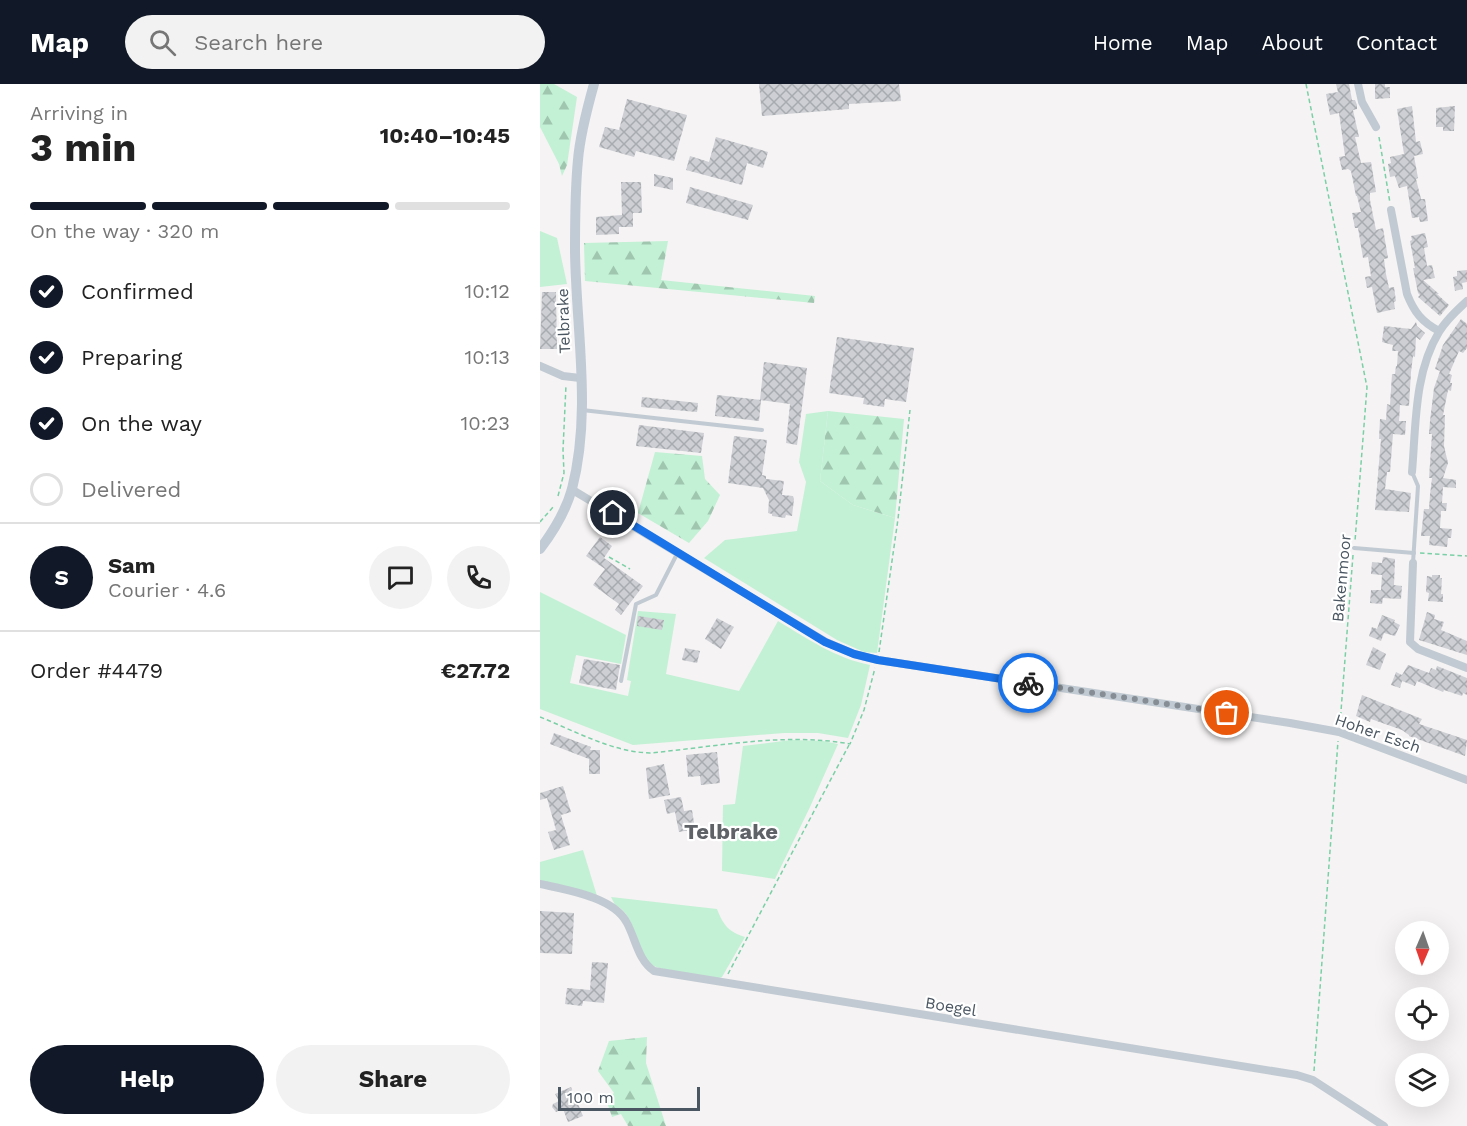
<!DOCTYPE html>
<meta charset="utf-8">
<style>
:root{--surface:#fff;--page:#f2f2f2;--text:#222;--muted:#767676;--line:#e0e0e0;--accent:#111827}
body{margin:0;font-family:"Work Sans",sans-serif;background:var(--page);color:var(--text);height:100vh;display:flex;flex-direction:column;font-size:22px;white-space:nowrap}
*{box-sizing:border-box;margin:0}
p{font-size:20px;color:var(--muted)}
.icon{flex:none;width:33px;height:33px;fill:none;stroke:currentColor;stroke-width:2;stroke-linecap:round;stroke-linejoin:round}
.map{position:relative;flex:1;overflow:hidden}
.drawer{display:flex;flex-direction:column;background:var(--surface);width:540px}
.drawer>*{flex:none}
.needle{width:39px;rotate:182deg}
.fabs{position:absolute;left:855px;top:837px;display:grid;gap:12px}
.fabs a{display:grid;place-items:center;width:54px;height:54px;border-radius:50%;background:var(--surface);box-shadow:0 6px 24px #0002;font-size:30px}
.scale{position:absolute;left:18px;bottom:15px;width:142px;box-sizing:border-box;padding-left:6px;border:3px solid #4a5661;border-top:0;font-size:16px;line-height:21px;white-space:nowrap;color:#4a5661;-webkit-text-stroke:4px #fff;paint-order:stroke}
.pin{position:absolute;display:grid;place-items:center;width:51px;height:51px;color:#fff;margin:-26px;border:3px solid #fff;border-radius:50%;box-shadow:0 2px 6px #0007}
.courier{position:absolute;display:grid;place-items:center;width:60px;height:60px;margin:-30px;border:4px solid #1a73e8;border-radius:50%;background:#fff;color:#222;box-shadow:0 2px 8px #0007}
.head em{font-style:normal;font-weight:700}
.head div{display:flex;flex-direction:column-reverse}
.head{display:flex;align-items:center;justify-content:space-between;height:102px;padding:0 30px}
h1{font-size:39px;font-weight:700;line-height:45px}
.bar{display:grid;grid-template-columns:repeat(4,1fr);gap:9px 6px;align-content:center;height:72px;padding:0 30px}
.bar i{height:8px;border-radius:4px;background:var(--line)}
.bar .active{background:var(--accent)}
.bar p{grid-column:span 4}
.line{display:flex;align-items:center;gap:15px;padding:0 30px;border-top:2px solid var(--line)}
.line div{flex:1}
.round{display:grid;place-items:center;flex:none;width:63px;height:63px;border-radius:32px;background:var(--page)}
ol{padding:0 30px;list-style:none}
li{display:flex;align-items:center;gap:18px;height:66px}
li p{margin-inline-start:auto}
li .icon{padding:6px;border-radius:50%;background:var(--accent);color:#fff;stroke-width:4}
li:last-child{color:var(--muted)}
li i{width:33px;height:33px;border:3px solid var(--line);border-radius:50%}
.cta{display:flex;gap:12px;margin-top:auto;padding:12px 30px}
.cta a{flex:1;height:69px;border-radius:36px;background:var(--accent);color:#fff;font-size:24px;font-weight:700;line-height:69px;text-align:center}
.cta a+a{background:var(--page);color:var(--text)}
header{display:flex;align-items:center;gap:36px;box-sizing:border-box;height:84px;padding:0 30px;background:var(--accent);color:#fff}
header strong{font-size:28px}
nav{display:flex;gap:33px;margin-inline-start:auto;font-size:21px}
.search{width:420px;height:54px;background:var(--page);display:flex;align-items:center;gap:15px;box-sizing:border-box;padding:0 21px;border-radius:33px;color:var(--muted);font-size:22px}
main{display:flex;flex:1;min-height:0}
.map>svg:first-child{display:block}
.grass{fill:#c3f1d5}
.forest{fill:url(#forest-firs)}
.building{fill:url(#building-cross-hatch)}
.lines{fill:none;stroke-linecap:round;stroke-linejoin:round}
.path{stroke:#7ad0a6;stroke-width:1.5;stroke-dasharray:4.5 3;stroke-linecap:butt}
.lane{stroke:#c1cad2;stroke-width:4}
.street{stroke:#c1cad2;stroke-width:8}
.secondary{stroke:#c1cbd6;stroke-width:10}
.done{stroke:#868d94;stroke-width:6;stroke-dasharray:0 10.8}
.route{stroke:#1a73e8;stroke-width:8}
.labels{text-anchor:middle;stroke-width:4.5;stroke-linejoin:round;paint-order:stroke}
.street-label{font-size:16px;fill:#4a5661;stroke:#fff}
.district-label{font-size:22px;font-weight:bold;fill:#5f6368;stroke:#fff}
</style>
<header>
<strong>Map</strong>
<div class="search"><svg class="icon" aria-label="search" viewBox="0 0 24 24"><circle cx="10" cy="10" r="6"/><path d="M15 15l6 6"/></svg>Search here</div>
<nav><a>Home</a><a>Map</a><a>About</a><a>Contact</a></nav>
</header>
<main>
<section class="drawer">
<div class="head"><div><h1>3 min</h1><p>Arriving in</p></div><em>10:40–10:45</em></div>
<div class="bar"><i class="active"></i><i class="active"></i><i class="active"></i><i></i><p>On the way · 320 m</p></div>
<ol>
<li><svg class="icon" aria-label="check" viewBox="0 0 24 24"><path d="M5 12l5 5 9-10"/></svg>Confirmed<p>10:12</p></li>
<li><svg class="icon" aria-label="check" viewBox="0 0 24 24"><path d="M5 12l5 5 9-10"/></svg>Preparing<p>10:13</p></li>
<li><svg class="icon" aria-label="check" viewBox="0 0 24 24"><path d="M5 12l5 5 9-10"/></svg>On the way<p>10:23</p></li>
<li><i></i>Delivered</li>
</ol>
<div class="line" style="height:108px"><b class="round" style="background:var(--accent);color:#fff">S</b><div><b>Sam</b><p>Courier · 4.6</p></div><a class="round"><svg class="icon" aria-label="chat" viewBox="0 0 24 24"><path d="M4 5h16v11H9l-5 4z"/></svg></a><a class="round"><svg class="icon" aria-label="phone" viewBox="0 0 24 24"><path d="M5 4h4l2 5-3 2q2 4 5 5l2-3 5 2v4C11 20 4 13 5 4z"/></svg></a></div>
<div class="line" style="height:78px"><div>Order #4479</div><b>€27.72</b></div>
<div class="cta"><a>Help</a><a>Share</a></div>
</section>
<div class="map">
<svg width="927" height="1042" viewBox="0 0 927 1042">
<defs>
<pattern id="forest-firs" width="22" height="20" patternUnits="userSpaceOnUse" patternTransform="scale(1.5)"><rect width="22" height="20" fill="#c3f1d5"/><path d="M5 1l3.5 6h-7zM16 11l3.5 6h-7z" fill="#a0c6b0"/></pattern>
<pattern id="building-cross-hatch" width="8" height="8" patternUnits="userSpaceOnUse" patternTransform="scale(1.5)"><rect width="8" height="8" fill="#cdcfd5"/><path d="M0 0l8 8M0 8l8-8" fill="none" stroke="#a8abb0"/></pattern>
</defs>
<rect width="100%" height="100%" fill="#f5f3f3"/>
<g class="grass">
<polygon points="0,147 17,154 27,200 0,203"/>
<polygon points="288,327 280,397 313,421 355,434 337,569 324,568 297,556 164,474 185,456 257,447 266,398 259,378 266,330"/>
<path d="M0 508 86 551 81 580 36 571 30 599 88 612 91 597 87 596 98 527 136 530 126 590 199 607 238 537C268 555 295 574 330 581L321 621 308 654 278 649H244L93 661 0 625Z"/>
<polygon points="251,656 283,657 298,660 270,723 235,795 182,787 183,721 195,720 203,662"/>
<polygon points="43,766 57,812 0,796 0,778"/>
<path d="M71 813 177 825C183 841 189 848 205 853L182 893 179 894C165 892 119 887 110 880 95 867 97 831 75 821Z"/>
</g>
<g class="forest">
<polygon points="0,0 14,0 37,13 27,81 22,92 19,80 0,43"/>
<polygon points="128,157 121,196 275,212 274,219 45,197 44,159"/>
<polygon points="288,327 364,335 355,434 313,421 280,397"/>
<polygon points="115,368 162,372 165,395 180,411 168,437 149,459 98,429"/>
<polygon points="107,953 106,979 126,1042 88,1042 81,1030 72,1033 66,1015 74,1009 58,987 69,957"/>
</g>
<g class="building">
<polygon points="219,0 359,0 361,17 309,20 309,25 222,32"/>
<polygon points="796,0 809,0 812,16 815,16 817,21 817,25 813,26 819,53 815,53 821,79 831,78 836,108 830,109 830,116 836,146 843,144 848,174 844,175 846,190 849,204 854,203 856,217 854,218 855,225 837,229 832,203 827,204 825,193 831,192 828,173 823,174 818,144 815,144 812,129 821,128 817,112 816,112 811,87 808,85 802,86 799,73 805,72 799,29 790,31 786,10 798,8"/>
<polygon points="835,0 845,0 845,3 850,3 850,14 835,15"/>
<polygon points="87,15 147,31 134,77 96,67 94,73 59,63 65,43 79,46"/>
<polygon points="872,22 876,58 880,57 883,70 874,72 878,94 876,95 881,115 885,115 888,137 880,138 879,133 872,134 867,102 859,104 855,92 850,93 848,80 851,79 850,73 864,70 857,25"/>
<polygon points="915,22 914,47 903,47 903,43 896,43 896,24"/>
<polygon points="176,53 228,68 223,84 207,79 202,101 146,86 150,72 169,78"/>
<polygon points="114,90 133,94 133,106 114,102"/>
<polygon points="81,98 101,98 102,129 93,129 93,143 79,143 79,150 56,151 56,133 82,131"/>
<polygon points="150,103 213,121 208,136 146,119"/>
<polygon points="885,149 888,163 884,164 887,182 892,181 895,194 883,196 899,210 897,210 909,221 900,232 878,213 880,211 878,209 873,184 875,184 870,157 872,156 871,152"/>
<polygon points="927,186 927,198 922,199 923,205 915,207 913,193 917,192 917,187"/>
<polygon points="2,208 16,208 17,265 0,265"/>
<polygon points="921,235 927,240 927,264 923,269 919,267 909,290 912,291 910,299 912,299 911,307 908,306 903,331 905,331 904,362 908,379 903,394 916,396 916,404 903,403 902,419 907,419 906,427 901,427 900,444 912,445 911,454 908,454 907,463 889,461 890,452 881,452 884,425 889,425 890,411 892,394 889,394 892,350 889,350 890,337 894,304 900,287 895,285 903,261"/>
<polygon points="876,238 877,242 885,249 880,256 876,253 875,273 873,272 871,288 869,322 860,321 859,337 866,337 865,351 853,350 850,388 847,388 845,405 871,409 869,428 835,426 841,355 839,355 840,335 846,336 847,320 850,321 852,290 855,290 856,282 857,282 858,267 852,267 853,261 842,258 844,242 871,245"/>
<polygon points="297,253 374,264 366,318 345,315 344,323 323,320 324,314 289,309"/>
<polygon points="224,278 267,284 257,361 246,359 250,320 220,316"/>
<polygon points="177,311 221,316 219,337 175,332"/>
<polygon points="102,313 158,319 157,328 101,323"/>
<polygon points="99,341 164,349 161,369 96,362"/>
<polygon points="194,352 227,356 222,391 226,392 226,395 244,397 242,411 253,412 254,415 252,432 246,431 245,434 232,432 232,430 228,429 229,416 223,404 188,399"/>
<polygon points="60,453 72,462 64,474 103,502 81,531 75,526 79,520 53,501 65,485 46,472"/>
<polygon points="843,473 855,475 854,501 862,502 861,515 843,514 842,520 830,519 831,506 841,506 842,491 831,490 832,478 842,479"/>
<polygon points="892,491 900,491 900,494 902,494 901,510 903,510 903,518 888,517 889,509 886,508 887,492 892,493"/>
<polygon points="887,528 895,531 894,535 904,538 901,546 927,557 927,571 879,556"/>
<polygon points="842,531 855,536 854,538 860,541 855,552 844,549 841,557 829,552 832,543 837,545"/>
<polygon points="98,532 124,536 122,546 97,542"/>
<polygon points="177,534 194,543 181,565 165,555"/>
<polygon points="833,563 846,570 840,586 826,581"/>
<polygon points="145,564 160,567 157,579 142,576"/>
<polygon points="44,575 80,581 76,606 39,599"/>
<polygon points="868,581 889,589 891,584 896,586 897,582 927,594 927,611 923,609 922,612 904,606 903,608 877,597 875,602 862,597 860,604 851,601 856,588 862,591"/>
<polygon points="822,611 882,635 879,640 927,656 925,672 869,652 869,651 862,646 831,635 830,638 816,632"/>
<polygon points="14,649 51,663 50,666 60,666 60,690 49,690 49,675 10,660"/>
<polygon points="177,668 180,699 161,701 160,692 148,693 146,671"/>
<polygon points="124,680 130,711 109,715 106,684"/>
<polygon points="23,702 31,728 21,731 30,761 14,766 8,748 16,746 7,714 0,716 0,709"/>
<polygon points="141,713 144,727 152,726 155,745 139,748 135,728 127,730 124,716"/>
<polygon points="0,827 34,829 32,870 0,869"/>
<polygon points="52,878 68,879 64,919 43,917 42,922 25,920 27,904 50,906"/>
<polygon points="31,1003 43,1032 28,1038 23,1025 16,1028 12,1023 13,1020 19,1017 15,1010"/>
</g>
<g class="lines">
<g class="path">
<polyline points="766,0 827,303 815,457"/>
<polyline points="839,53 850,119"/>
<polyline points="18,412 24,389 23,366 26,301"/>
<polyline points="0,438 14,422"/>
<polyline points="880,469 927,472"/>
<polyline points="69,473 90,485"/>
<polyline points="339,568 358,435 370,326"/>
<path d="M0 633C35 647 72 668 110 669 175 663 245 648 310 660L324 626 335 584"/>
<polyline points="800,640 813,471"/>
<polyline points="188,890 309,661"/>
<polyline points="774,987 798,657"/>
</g>
<g class="lane">
<polyline points="42,326 222,346"/>
<polyline points="872,388 878,402 873,479"/>
<polyline points="814,464 874,469"/>
<polyline points="81,597 96,520 116,511 137,470"/>
</g>
<g class="street">
<polyline points="818,0 822,18 836,43"/>
<path d="M851 126 867 210C874 228 882 238 899 247"/>
<polyline points="0,282 23,292 40,294"/>
<path d="M872 388C876 342 874 289 899 248 906 236 917 226 927 217"/>
<polyline points="31,405 286,558 314,570 338,576 750,639 799,648 927,696"/>
<polyline points="873,479 870,558 878,565 927,584"/>
<path d="M0 800C27 806 74 813 87 839 96 856 98 876 114 887L757 991 773 996 844 1042"/>
</g>
<path class="secondary" d="M0 465C13 448 26 426 32 405 52 328 36 245 35 167 35 137 35 106 38 76 40 51 47 25 54 0"/>
</g>
<g class="lines">
<polyline class="done" points="488,599 687,629"/>
<polyline class="route" points="73,429 285,558 314,570 338,576 488,599"/>
</g>
<g class="labels">
<g class="street-label">
<text transform="translate(23 237) rotate(-92)" y="6">Telbrake</text>
<text transform="translate(801 494) rotate(-85)" y="6">Bakenmoor</text>
<text transform="translate(838 649) rotate(19)" y="6">Hoher Esch</text>
<text transform="translate(411 922) rotate(9)" y="6">Boegel</text>
</g>
<g class="district-label">
<text x="191" y="755">Telbrake</text>
</g>
</g>
</svg>
<div class="fabs">
<a><svg class="needle" viewBox="-14 -14 28 28"><path d="M0-13l5 13h-10z" fill="#e53935"/><path d="M0 13l5-13h-10z" fill="#767676"/></svg></a>
<a><svg class="icon" aria-label="locate" viewBox="0 0 24 24"><circle cx="12" cy="12" r="6"/><path d="M12 2v4M12 18v4M2 12h4M18 12h4"/></svg></a>
<a><svg class="icon" aria-label="layers" viewBox="0 0 24 24"><path d="M12 4l9 5-9 5-9-5zM3 14l9 5 9-5"/></svg></a>
</div>
<div class="scale">100 m</div>
<div class="pin" style="left:687px;top:629px;background:#ea580c"><svg class="icon" aria-label="bag" viewBox="0 0 24 24"><path d="M5 8h14l-1 12H6zM9 8a3 3 0 0 1 6 0"/></svg></div>
<div class="pin" style="left:73px;top:429px;background:#1f2937"><svg class="icon" aria-label="home" viewBox="0 0 24 24"><path d="M3 11l9-7 9 7M6 9v11h12V9"/></svg></div>
<div class="courier" style="left:488px;top:599px"><svg class="icon" aria-label="bike" viewBox="0 0 24 24"><circle cx="6" cy="16" r="4"/><circle cx="18" cy="16" r="4"/><path d="M6 16l4-8h5l3 8M10 8l3 8H6M13 5h3"/></svg></div>
</div>
</main>
